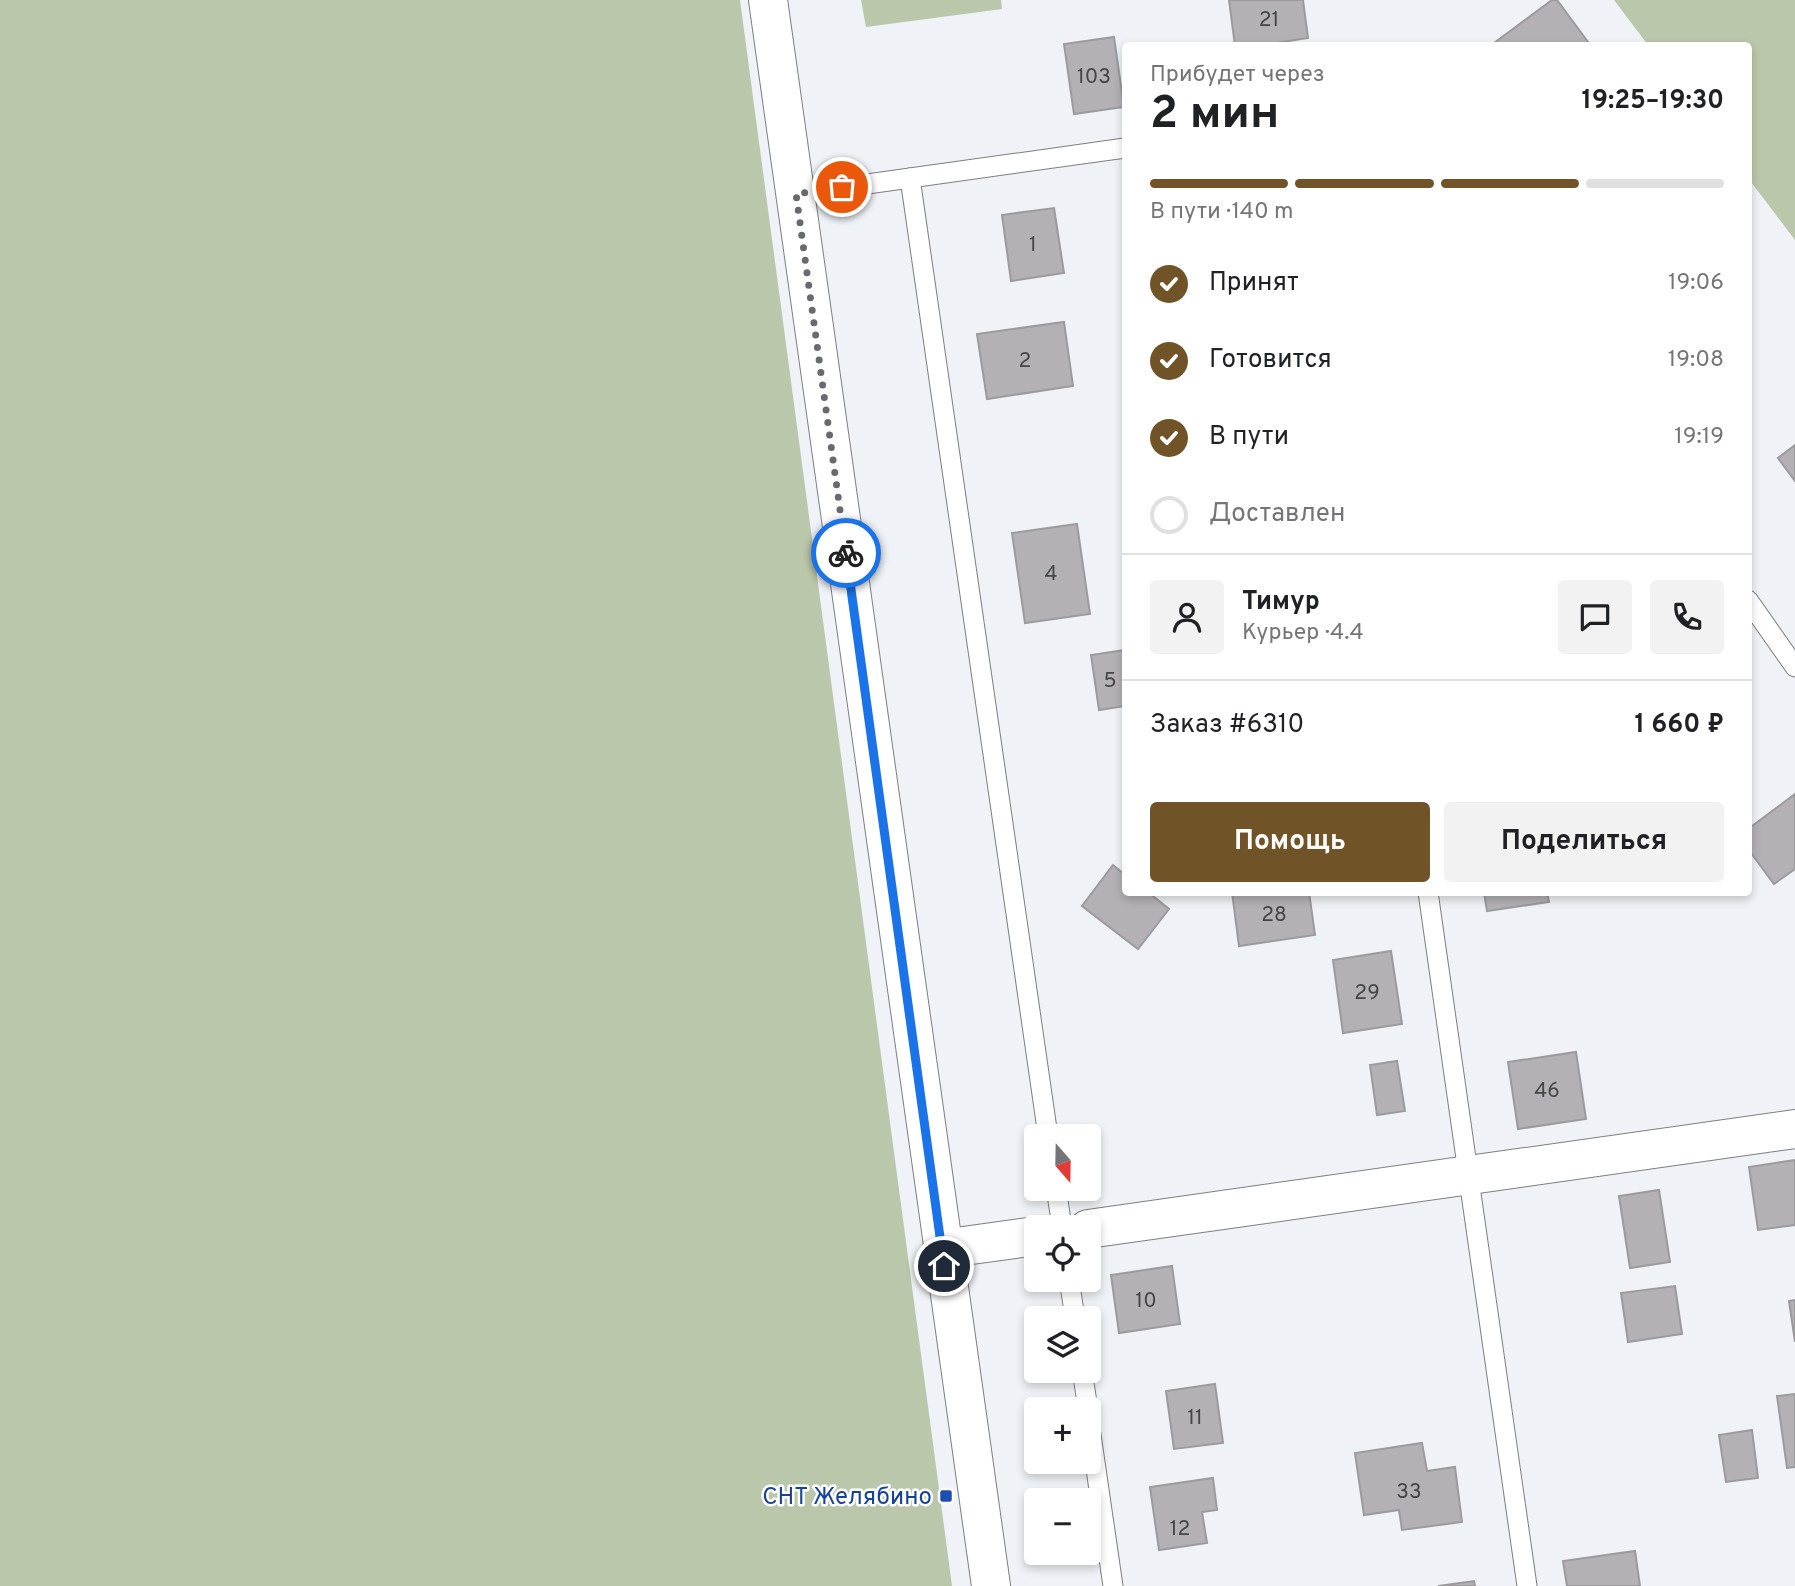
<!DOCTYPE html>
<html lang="ru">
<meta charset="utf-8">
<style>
:root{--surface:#fff;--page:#f2f2f2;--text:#202124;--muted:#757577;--line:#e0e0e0;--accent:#705327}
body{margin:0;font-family:Overpass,sans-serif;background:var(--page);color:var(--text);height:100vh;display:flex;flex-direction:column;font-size:26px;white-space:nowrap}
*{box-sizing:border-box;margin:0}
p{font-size:23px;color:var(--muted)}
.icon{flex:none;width:38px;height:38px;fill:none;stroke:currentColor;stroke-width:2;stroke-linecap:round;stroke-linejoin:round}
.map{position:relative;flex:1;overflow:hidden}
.panel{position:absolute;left:1122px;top:42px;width:630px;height:854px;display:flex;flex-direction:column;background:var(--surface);border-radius:7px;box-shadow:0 4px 10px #0003}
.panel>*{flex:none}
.needle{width:46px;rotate:160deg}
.fabs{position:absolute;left:1024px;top:1124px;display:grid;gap:14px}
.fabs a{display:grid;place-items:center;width:77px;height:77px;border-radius:7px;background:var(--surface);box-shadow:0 4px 10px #0003;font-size:35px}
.pin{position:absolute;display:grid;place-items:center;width:60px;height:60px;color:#fff;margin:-30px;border:4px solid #fff;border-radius:50%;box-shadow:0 2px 7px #0007}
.courier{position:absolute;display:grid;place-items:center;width:70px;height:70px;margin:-35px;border:5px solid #1a73e8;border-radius:50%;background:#fff;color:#222;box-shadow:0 2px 9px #0007}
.overview em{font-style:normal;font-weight:700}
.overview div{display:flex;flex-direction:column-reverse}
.overview{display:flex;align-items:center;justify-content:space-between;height:119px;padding:0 28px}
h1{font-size:46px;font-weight:700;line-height:52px}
.bar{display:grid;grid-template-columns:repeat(4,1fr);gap:10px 7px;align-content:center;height:84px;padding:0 28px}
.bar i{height:9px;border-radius:5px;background:var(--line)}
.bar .on{background:var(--accent)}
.bar p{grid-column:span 4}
.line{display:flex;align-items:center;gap:18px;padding:0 28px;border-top:2px solid var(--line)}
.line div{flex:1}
.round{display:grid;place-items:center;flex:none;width:74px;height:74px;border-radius:7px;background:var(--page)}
ol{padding:0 28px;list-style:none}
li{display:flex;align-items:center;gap:21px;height:77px}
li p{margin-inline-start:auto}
li .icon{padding:7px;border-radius:50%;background:var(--accent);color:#fff;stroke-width:4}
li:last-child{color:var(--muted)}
li i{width:38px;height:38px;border:4px solid var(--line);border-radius:50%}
.primary-button{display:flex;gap:14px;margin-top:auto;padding:14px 28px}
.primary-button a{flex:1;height:80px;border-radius:7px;background:var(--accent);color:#fff;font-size:28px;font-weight:700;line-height:80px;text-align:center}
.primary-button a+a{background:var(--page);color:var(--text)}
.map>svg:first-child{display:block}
.green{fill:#bbc7ab}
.building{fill:#b3b1b6;stroke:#9c9a9f;stroke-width:2}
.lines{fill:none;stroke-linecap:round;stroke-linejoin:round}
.lane-casing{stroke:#7c7e82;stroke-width:21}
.street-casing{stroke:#7c7e82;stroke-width:40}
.secondary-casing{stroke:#7c7e82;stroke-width:40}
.lane{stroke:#fff;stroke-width:19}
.street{stroke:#fff;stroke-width:38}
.secondary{stroke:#fff;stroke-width:38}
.done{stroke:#686a6d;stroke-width:7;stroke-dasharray:0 12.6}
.route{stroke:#1a73e8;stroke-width:9}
.transit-dot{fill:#1a4fb4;stroke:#fff;stroke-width:2.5}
.labels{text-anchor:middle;stroke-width:5;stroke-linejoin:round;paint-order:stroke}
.number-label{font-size:21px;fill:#454548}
.transit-label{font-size:24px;fill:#164399;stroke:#fff;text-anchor:end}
</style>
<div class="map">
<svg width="1795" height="1586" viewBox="0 0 1795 1586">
<rect width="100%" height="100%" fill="#eff2f6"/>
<g class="green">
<polygon points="0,0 740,0 952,1586 0,1586"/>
<polygon points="861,0 1001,0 1002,9 866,27"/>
<polygon points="1614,0 1795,0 1795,240 1748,178 1748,46 1648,45"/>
</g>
<g class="building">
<polygon points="1229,0 1303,0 1308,38 1257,46 1235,46"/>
<polygon points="1552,0 1557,0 1591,46 1490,46"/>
<polygon points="1114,37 1124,107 1074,114 1064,44"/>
<polygon points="1054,208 1064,273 1011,281 1002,215"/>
<polygon points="1064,322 1073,386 987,399 977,334"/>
<polygon points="1795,445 1795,481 1778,458"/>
<polygon points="1077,524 1090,614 1025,623 1012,533"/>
<polygon points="1125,650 1125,706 1099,710 1091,655"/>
<polygon points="1795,794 1795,869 1774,884 1748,849 1748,829"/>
<polygon points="1113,865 1125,875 1125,892 1148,892 1169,909 1138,949 1082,906"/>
<polygon points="1232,892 1309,892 1315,935 1239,946"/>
<polygon points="1484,892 1547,892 1549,902 1487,911"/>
<polygon points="1391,951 1402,1024 1343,1033 1333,960"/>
<polygon points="1576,1052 1586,1119 1518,1129 1508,1062"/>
<polygon points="1397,1061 1405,1111 1377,1115 1370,1065"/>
<polygon points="1795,1160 1795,1225 1758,1230 1749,1167"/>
<polygon points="1659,1190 1670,1262 1630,1268 1619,1196"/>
<polygon points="1172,1266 1180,1324 1119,1333 1111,1275"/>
<polygon points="1675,1286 1682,1334 1628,1342 1621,1293"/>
<polygon points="1795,1300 1795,1342 1789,1301"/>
<polygon points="1215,1384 1223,1443 1174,1449 1166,1391"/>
<polygon points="1795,1394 1795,1467 1787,1468 1777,1396"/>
<polygon points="1752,1430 1758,1478 1726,1482 1719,1435"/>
<polygon points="1422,1443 1427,1471 1455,1467 1462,1522 1402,1530 1399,1510 1364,1515 1355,1453"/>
<polygon points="1213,1478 1217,1510 1202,1512 1207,1543 1159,1550 1150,1487"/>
<polygon points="1635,1551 1640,1586 1567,1586 1563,1561"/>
<polygon points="1474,1581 1475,1586 1438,1586"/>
</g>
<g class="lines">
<g class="lane-casing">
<g id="lane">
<polyline points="910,178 1048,1136"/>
<polyline points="796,194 1125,148"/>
<polyline points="1748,600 1795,667"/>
<polyline points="1428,892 1527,1586"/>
<polyline points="1056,1188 1062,1227"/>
<polyline points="1069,1279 1075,1318"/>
<polyline points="1082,1370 1088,1409"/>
<polyline points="1088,1414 1113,1586"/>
</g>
</g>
<g class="street-casing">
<g id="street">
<polyline points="1088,1229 1795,1129"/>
<polyline points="942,1249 1036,1236"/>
</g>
</g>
<g class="secondary-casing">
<polyline id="secondary" points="768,0 991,1586"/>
</g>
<use href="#lane" class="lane"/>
<use href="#street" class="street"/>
<use href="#secondary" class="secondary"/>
</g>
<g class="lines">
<polyline class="done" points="842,187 796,194 846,553"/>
<polyline class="route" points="846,553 944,1266"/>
</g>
<rect class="transit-dot" x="939" y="1489" width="14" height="14" rx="3.5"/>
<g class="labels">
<g class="number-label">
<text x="1269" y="26">21</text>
<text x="1094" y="83">103</text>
<text x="1033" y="251">1</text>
<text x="1025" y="367">2</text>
<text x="1051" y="580">4</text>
<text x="1110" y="687">5</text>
<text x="1274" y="921">28</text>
<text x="1367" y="999">29</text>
<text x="1547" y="1097">46</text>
<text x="1146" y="1307">10</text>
<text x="1195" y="1424">11</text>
<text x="1409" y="1498">33</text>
<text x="1180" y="1535">12</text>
</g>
<g class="transit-label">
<text x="932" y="1504">СНТ Желябино</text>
</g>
</g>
</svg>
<div class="fabs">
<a><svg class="needle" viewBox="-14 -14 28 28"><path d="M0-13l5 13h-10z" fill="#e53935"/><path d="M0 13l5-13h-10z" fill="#757577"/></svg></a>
<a><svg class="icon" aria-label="locate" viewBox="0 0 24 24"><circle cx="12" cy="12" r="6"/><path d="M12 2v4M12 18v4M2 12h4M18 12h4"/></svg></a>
<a><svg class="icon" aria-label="layers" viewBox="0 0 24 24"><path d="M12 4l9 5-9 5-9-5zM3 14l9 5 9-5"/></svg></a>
<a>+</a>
<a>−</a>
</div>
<div class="pin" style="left:842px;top:187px;background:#ea580c"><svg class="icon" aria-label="bag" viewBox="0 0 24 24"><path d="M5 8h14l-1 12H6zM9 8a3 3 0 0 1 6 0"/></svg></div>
<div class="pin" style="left:944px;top:1266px;background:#1f2937"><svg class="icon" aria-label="home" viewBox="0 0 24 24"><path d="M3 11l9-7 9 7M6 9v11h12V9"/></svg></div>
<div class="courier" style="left:846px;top:553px"><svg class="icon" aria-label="bike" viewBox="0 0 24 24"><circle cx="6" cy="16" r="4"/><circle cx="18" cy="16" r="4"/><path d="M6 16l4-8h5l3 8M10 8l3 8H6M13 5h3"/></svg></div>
<section class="panel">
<div class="overview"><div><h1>2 мин</h1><p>Прибудет через</p></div><em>19:25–19:30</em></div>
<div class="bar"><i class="on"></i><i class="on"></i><i class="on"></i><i></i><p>В пути · 140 m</p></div>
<ol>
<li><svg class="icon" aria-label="check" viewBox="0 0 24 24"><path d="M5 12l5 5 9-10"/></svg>Принят<p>19:06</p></li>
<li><svg class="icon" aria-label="check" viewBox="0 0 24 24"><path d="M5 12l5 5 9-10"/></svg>Готовится<p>19:08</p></li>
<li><svg class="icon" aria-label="check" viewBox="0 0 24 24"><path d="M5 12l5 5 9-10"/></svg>В пути<p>19:19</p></li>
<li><i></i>Доставлен</li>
</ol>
<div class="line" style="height:126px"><a class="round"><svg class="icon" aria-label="person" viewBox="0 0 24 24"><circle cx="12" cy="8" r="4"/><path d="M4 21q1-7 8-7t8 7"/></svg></a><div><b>Тимур</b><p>Курьер · 4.4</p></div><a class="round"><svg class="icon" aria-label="chat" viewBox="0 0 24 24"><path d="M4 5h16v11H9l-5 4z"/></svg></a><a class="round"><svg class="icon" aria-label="phone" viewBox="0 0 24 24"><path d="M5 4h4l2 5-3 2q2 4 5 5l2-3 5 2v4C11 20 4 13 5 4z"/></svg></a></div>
<div class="line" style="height:91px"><div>Заказ #6310</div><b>1 660 ₽</b></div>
<div class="primary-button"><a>Помощь</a><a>Поделиться</a></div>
</section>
</div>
